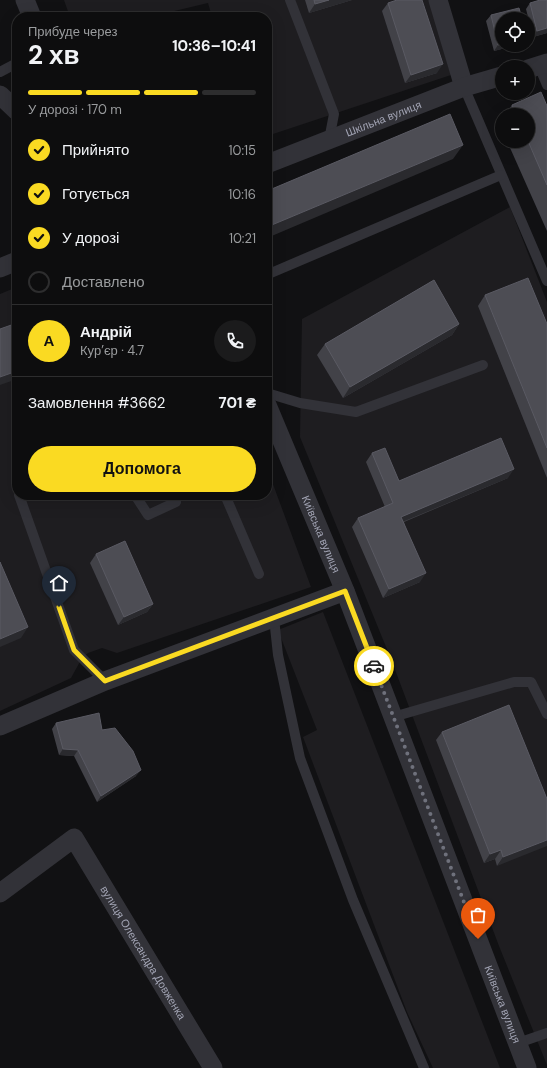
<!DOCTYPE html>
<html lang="uk">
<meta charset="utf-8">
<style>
:root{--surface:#0d0d0e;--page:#1b1b1c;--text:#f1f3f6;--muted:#9a9c9e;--line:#2d2d2e;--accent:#fada22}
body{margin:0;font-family:"DM Sans",sans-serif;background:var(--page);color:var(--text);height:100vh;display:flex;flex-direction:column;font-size:15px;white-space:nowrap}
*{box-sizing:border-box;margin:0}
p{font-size:13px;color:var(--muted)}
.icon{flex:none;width:22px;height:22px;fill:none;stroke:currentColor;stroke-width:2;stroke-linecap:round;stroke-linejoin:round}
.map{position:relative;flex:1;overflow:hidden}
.side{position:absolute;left:12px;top:12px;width:260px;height:488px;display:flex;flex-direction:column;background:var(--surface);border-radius:16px;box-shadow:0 4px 16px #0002,0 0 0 1px var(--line)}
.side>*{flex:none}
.controls{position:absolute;left:495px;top:12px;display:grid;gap:8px}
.controls a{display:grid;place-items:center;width:40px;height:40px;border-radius:50%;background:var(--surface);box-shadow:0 4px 16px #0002,0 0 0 1px var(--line);font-size:20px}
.pin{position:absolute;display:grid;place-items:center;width:34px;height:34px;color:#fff;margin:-41px -17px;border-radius:50% 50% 50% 0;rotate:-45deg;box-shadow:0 0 4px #0007}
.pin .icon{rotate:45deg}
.courier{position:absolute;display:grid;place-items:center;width:40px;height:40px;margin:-20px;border:3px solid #fada22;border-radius:50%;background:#fff;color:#222;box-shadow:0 1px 5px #0007}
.summary em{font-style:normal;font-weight:700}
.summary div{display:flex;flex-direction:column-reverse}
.summary{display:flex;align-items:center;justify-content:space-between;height:68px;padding:0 16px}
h1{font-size:26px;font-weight:700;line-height:30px}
.bar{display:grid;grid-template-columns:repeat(4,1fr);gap:6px 4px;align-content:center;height:48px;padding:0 16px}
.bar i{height:5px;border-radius:3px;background:var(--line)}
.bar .on{background:var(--accent)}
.bar p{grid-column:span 4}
.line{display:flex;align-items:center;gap:10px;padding:0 16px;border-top:1px solid var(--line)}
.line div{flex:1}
.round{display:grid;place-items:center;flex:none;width:42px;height:42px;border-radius:21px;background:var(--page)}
ol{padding:0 16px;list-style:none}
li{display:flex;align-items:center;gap:12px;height:44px}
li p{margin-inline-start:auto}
li .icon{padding:4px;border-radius:50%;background:var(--accent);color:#111;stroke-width:4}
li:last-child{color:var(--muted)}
li i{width:22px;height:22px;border:2px solid var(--line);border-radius:50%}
.action{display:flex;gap:8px;margin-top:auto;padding:8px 16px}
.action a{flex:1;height:46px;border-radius:24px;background:var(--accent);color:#111;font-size:16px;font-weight:700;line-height:46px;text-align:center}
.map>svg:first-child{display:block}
.built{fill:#1e1d20}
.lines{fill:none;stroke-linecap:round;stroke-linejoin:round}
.service{stroke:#323238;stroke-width:10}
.minor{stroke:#323238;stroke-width:19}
.wall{fill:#424248}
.shaded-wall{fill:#2a2a2e}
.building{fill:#4d4d54;stroke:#5a5a63}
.done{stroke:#6f717c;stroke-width:4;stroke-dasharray:0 7.2}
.route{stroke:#fada22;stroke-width:5}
.labels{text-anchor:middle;stroke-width:3;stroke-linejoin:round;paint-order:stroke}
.street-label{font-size:11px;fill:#a2a4b4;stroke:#0c0c0e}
</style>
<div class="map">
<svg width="547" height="1068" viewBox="0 0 547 1068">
<rect width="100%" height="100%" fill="#111113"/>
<g class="built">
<polygon points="64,0 429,0 451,75 267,136 267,17 212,17 208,3 149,17 70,17"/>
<polygon points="510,207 547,302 547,1065 499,946 391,659 300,437 302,319"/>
<polygon points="17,287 17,495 267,495 267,468 311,587 117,653 102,648 88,653 82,658 71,678 0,711 0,294"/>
<polygon points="323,612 500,1068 433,1068 407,1012 303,737 317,730 278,630"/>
</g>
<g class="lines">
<g class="service">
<polyline points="290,0 334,114 329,140"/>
<polyline points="539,66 547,85"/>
<polyline points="0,72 17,63"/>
<polyline points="464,87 547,281"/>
<polyline points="271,273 501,175"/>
<polyline points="267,393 300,403 356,412 483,365"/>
<polyline points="19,495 74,650 105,681"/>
<polyline points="135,495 148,515 176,502 173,495"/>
<polyline points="225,495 259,574"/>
<polyline points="274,618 278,655 300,758 353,900 424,1068"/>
<polyline points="393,717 514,682 531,682 547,714"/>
<polyline points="518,1043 547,1033"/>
</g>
<g class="minor">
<polyline points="25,0 32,17"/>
<polyline points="438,0 464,87"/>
<polyline points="528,69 547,63"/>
<polyline points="0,95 17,111"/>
<path id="s1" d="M267 164 464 87 502 76"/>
<polyline points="0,268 17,261"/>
<path id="s2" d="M267 405 345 591 527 1068"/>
<polyline points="0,726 105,681 345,591"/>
<path id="s3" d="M0 893 74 838 213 1068"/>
</g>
</g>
<g class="wall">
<polygon points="305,0 352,0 309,13"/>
<polygon points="388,3 437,73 405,83 382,11"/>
<polygon points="530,3 547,33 533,37 526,9"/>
<polygon points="491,15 502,45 517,45 494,51 486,21"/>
<polygon points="512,105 547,106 547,231 507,141 528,141 528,115 505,115"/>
<polygon points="502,119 502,129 499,123"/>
<polygon points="485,295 547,324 547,478 478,306"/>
<polygon points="459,324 452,335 343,398 317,355 325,344"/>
<polygon points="372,453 399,481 508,478 404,522 420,582 383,598 352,527 358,518 385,507 366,462"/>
<polygon points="96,554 153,604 147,612 118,625 90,563"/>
<polygon points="56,723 102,730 136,776 97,802 74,756 59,755 52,729"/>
<polygon points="442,732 547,799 497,866 495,859 484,863 436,740"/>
</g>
<g class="shaded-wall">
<polygon points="329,0 352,0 309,13 315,4"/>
<polygon points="547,28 547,33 533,37 537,31"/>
<polygon points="502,44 502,45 517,45 494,51 498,45"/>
<polygon points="443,64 437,73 405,83 411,75"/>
<polygon points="463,145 453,159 267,238 267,227"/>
<polygon points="459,324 452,335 343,398 350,387"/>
<polygon points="17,371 17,379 0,385 0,377"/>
<polygon points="514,469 508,478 395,525 401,517"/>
<polygon points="426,573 420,582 383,598 389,589"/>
<polygon points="153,604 147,612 118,625 124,617"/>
<polygon points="28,627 21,638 0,647 0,639"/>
<polygon points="63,749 78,750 74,756 59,755"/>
<polygon points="141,770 136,776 97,802 101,796"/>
<polygon points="547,840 547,846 497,866 503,857"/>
<polygon points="501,850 495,859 484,863 490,854"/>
</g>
<g class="building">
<polygon points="314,0 329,0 315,4"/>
<polygon points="397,0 422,0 443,64 411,75 388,3"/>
<polygon points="540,0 547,0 547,28 537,31 530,3"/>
<polygon points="519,8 522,19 502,19 502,44 498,45 491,15"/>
<polygon points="541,92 547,106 547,185 528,141 528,115 516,115 512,105"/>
<polygon points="450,114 463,145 267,227 267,191"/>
<polygon points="528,278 547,324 547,448 485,295"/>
<polygon points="434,280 459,324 350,387 325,344"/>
<polygon points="17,323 17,371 0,377 0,329"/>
<polygon points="501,438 514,469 401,517 426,573 389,589 358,518 393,503 372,453 385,448 399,481"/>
<polygon points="125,541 153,604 124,617 96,554"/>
<polygon points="0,562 28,627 0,639"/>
<polygon points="509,705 547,799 547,840 503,857 501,850 490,854 442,732"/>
<polygon points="99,713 102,730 115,728 133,751 141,770 101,796 78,750 63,749 56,723"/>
</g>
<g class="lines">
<polyline class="done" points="374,666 478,939"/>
<polyline class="route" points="59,607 74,650 105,681 345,591 374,666"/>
</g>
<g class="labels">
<g class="street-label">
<text dy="4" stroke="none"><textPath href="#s1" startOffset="125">Шкільна вулиця</textPath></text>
<text dy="4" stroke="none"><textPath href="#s2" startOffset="140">Київська вулиця</textPath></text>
<text dy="4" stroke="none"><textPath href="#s3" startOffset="226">вулиця Олександра Довженка</textPath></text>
<text dy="4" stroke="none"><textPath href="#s2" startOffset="644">Київська вулиця</textPath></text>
</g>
</g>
</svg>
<div class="controls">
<a><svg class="icon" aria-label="locate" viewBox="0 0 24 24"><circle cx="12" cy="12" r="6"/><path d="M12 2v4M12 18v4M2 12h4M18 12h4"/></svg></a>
<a>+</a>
<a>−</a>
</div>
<div class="pin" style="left:478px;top:939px;background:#ea580c"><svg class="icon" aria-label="bag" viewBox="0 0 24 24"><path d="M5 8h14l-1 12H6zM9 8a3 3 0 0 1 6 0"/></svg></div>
<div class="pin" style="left:59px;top:607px;background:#1f2937"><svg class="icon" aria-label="home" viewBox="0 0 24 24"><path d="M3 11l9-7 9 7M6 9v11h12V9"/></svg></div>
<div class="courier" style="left:374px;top:666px"><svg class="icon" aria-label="car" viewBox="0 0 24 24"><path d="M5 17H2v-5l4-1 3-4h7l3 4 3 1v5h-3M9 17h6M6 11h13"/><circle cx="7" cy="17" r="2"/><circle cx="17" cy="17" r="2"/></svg></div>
<section class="side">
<div class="summary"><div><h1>2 хв</h1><p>Прибуде через</p></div><em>10:36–10:41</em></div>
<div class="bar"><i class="on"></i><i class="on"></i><i class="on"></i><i></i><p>У дорозі · 170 m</p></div>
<ol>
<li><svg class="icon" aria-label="check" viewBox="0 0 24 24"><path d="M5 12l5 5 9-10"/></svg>Прийнято<p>10:15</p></li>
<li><svg class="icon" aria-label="check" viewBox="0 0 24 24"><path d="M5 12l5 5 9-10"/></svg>Готується<p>10:16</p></li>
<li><svg class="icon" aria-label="check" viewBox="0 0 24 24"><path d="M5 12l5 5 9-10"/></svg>У дорозі<p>10:21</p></li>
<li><i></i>Доставлено</li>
</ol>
<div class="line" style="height:72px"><b class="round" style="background:var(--accent);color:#111">А</b><div><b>Андрій</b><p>Кур’єр · 4.7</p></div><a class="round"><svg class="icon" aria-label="phone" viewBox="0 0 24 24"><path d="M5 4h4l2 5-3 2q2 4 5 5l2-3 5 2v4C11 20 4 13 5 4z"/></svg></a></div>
<div class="line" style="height:52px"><div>Замовлення #3662</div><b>701 ₴</b></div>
<div class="action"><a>Допомога</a></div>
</section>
</div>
